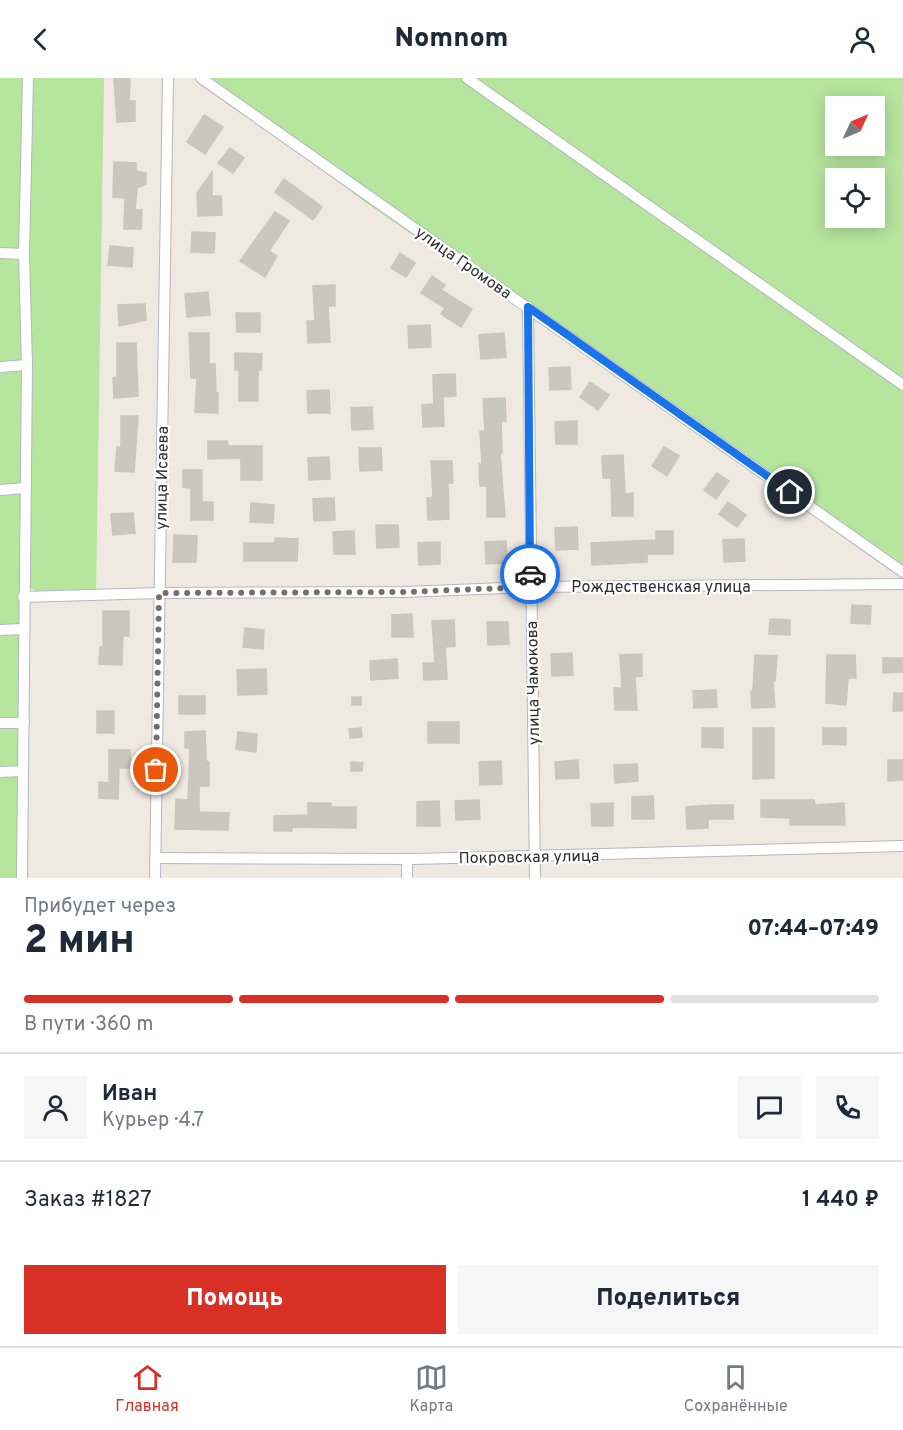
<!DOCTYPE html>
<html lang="ru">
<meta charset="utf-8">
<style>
:root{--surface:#fff;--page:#f6f6f7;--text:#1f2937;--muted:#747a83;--line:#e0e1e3;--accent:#d93025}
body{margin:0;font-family:Overpass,sans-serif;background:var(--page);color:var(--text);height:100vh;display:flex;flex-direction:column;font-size:22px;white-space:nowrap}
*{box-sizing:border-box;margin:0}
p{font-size:20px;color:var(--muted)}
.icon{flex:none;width:33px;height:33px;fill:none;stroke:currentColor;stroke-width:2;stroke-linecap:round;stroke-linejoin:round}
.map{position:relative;height:800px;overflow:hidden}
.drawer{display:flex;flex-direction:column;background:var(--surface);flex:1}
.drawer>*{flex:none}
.needle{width:39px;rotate:46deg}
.fabs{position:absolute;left:825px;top:18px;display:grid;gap:12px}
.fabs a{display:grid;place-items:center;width:60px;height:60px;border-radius:0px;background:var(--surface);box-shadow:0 3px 15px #0003;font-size:30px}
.pin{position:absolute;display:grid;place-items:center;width:51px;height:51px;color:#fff;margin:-26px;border:3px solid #fff;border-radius:50%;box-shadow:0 2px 6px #0007}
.courier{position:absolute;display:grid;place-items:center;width:60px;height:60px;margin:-30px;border:4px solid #1a73e8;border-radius:50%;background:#fff;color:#222;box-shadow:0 2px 8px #0007}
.head em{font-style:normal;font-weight:800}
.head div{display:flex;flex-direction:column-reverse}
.head{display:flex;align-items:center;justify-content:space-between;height:102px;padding:0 24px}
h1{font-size:39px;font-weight:800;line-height:45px}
.bar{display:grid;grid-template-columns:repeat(4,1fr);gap:9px 6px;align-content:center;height:72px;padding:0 24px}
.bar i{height:8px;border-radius:4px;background:var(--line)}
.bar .on{background:var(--accent)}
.bar p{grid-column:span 4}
.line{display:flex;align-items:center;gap:15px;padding:0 24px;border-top:2px solid var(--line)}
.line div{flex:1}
.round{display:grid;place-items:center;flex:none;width:63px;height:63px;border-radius:0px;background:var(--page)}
.cta{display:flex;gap:12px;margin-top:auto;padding:12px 24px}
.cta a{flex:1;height:69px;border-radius:0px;background:var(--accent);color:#fff;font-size:24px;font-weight:800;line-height:69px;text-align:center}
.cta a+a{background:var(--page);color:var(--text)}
header{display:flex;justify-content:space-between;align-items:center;height:78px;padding:0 24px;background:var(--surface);font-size:27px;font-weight:800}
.tabs{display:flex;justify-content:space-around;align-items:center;height:84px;border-top:2px solid var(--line);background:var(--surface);font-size:16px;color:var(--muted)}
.tabs a{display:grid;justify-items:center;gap:3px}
.tabs .on{color:var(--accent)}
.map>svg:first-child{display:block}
.green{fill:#b6e59e;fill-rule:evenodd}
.building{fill:#cbc7bf;stroke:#cbc5ba;stroke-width:1.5}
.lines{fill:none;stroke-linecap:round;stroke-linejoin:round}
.minor-casing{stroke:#b4b7c1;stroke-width:12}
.minor{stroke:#fff;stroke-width:10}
.done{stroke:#726f6d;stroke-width:6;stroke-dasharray:0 10.8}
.route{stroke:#1a73e8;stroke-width:8}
.labels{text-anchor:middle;stroke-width:4.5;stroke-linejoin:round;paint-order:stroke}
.street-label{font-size:16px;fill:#2e2e2e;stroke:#fff}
</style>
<header><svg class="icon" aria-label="back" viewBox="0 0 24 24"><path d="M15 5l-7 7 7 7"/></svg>Nomnom<svg class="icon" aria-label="person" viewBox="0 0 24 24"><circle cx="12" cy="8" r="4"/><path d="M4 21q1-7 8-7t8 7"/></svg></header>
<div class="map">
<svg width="903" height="800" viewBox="0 0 903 800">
<rect width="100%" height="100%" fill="#efe9e1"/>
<g class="green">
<polygon points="0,0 104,0 96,516 37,514 25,506 23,800 0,800"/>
<path d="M201 0H903V498L775 406 365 124ZM836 28H874V68H836ZM836 100H874V140H836Z"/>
</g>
<g class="building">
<polygon points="114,0 130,0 129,23 135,23 135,43 117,44"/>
<polygon points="204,37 223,49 205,76 187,64"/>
<polygon points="230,70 244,80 233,95 218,85"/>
<polygon points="114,84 136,85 136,93 146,95 146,106 137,110 135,132 142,132 141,151 124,151 125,120 113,119"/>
<polygon points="212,94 212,118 221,118 222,137 198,138 197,115"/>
<polygon points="284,101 322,129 313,142 275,114"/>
<polygon points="275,134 289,143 269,173 277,178 265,199 240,183"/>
<polygon points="192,154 215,155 214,175 191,174"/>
<polygon points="110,168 133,170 132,189 108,187"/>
<polygon points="400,175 415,185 406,199 391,190"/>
<polygon points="432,198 445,207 441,212 472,231 461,249 441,236 445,230 421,215"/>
<polygon points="335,207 335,228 328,228 330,264 308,265 307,243 315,243 313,208"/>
<polygon points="208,214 210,237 187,239 185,216"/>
<polygon points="145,226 146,242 119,248 118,227"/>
<polygon points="236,235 260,235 260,254 237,254"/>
<polygon points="430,247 431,269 409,270 408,248"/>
<polygon points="189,255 209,255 209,286 215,286 216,315 218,315 218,335 195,334 197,300 191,300"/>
<polygon points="504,255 506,279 481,281 479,257"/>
<polygon points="117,265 136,265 138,318 114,320 113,300 117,299"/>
<polygon points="235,275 262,276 261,292 258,292 258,323 239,323 239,292 235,292"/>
<polygon points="570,289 571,311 550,312 549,290"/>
<polygon points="455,296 456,318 443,319 444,348 423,349 422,327 434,326 433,297"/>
<polygon points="590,304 609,317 598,332 580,319"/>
<polygon points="329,312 330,335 308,335 307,313"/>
<polygon points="505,320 506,343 501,343 502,375 500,375 505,439 487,439 487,408 480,408 479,386 482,386 480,353 485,353 483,321"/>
<polygon points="372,329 373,351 352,352 351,330"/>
<polygon points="121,338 138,338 134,394 115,393 117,369 121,369"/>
<polygon points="577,343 577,366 556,366 555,344"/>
<polygon points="208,363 227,363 228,368 262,368 262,402 241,402 241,380 208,381"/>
<polygon points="664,369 679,378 667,398 652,388"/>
<polygon points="359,370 381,370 382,392 360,393"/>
<polygon points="623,377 625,416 633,415 633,438 612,438 611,400 603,400 602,378"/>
<polygon points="329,379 330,401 309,402 308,380"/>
<polygon points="431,383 452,383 453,405 448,405 449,441 428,442 427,420 433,419"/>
<polygon points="183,392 202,392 202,424 213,424 213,442 191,442 191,410 183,409"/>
<polygon points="717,395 729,403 716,421 704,412"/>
<polygon points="334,420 335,442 314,443 313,421"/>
<polygon points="728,424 746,437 737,449 719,436"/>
<polygon points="251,425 274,427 273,445 250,444"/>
<polygon points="133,435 135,455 113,457 111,436"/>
<polygon points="376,447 398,447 399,469 377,470"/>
<polygon points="577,449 578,471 556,472 555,450"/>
<polygon points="354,453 355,476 334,476 333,454"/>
<polygon points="656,453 673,453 673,476 647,476 647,484 592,487 591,465 656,462"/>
<polygon points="174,457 197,458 196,484 173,484"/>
<polygon points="275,460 298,461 297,483 244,483 244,465 275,465"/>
<polygon points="744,461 745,483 724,484 723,462"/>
<polygon points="506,463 507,485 486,486 485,464"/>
<polygon points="440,464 440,486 419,487 418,465"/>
<polygon points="852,527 871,528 870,546 851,545"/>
<polygon points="103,533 129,533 129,558 123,558 122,587 99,586 100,569 103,569"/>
<polygon points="412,536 413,559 392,559 392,537"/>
<polygon points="770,541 790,542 790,557 769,556"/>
<polygon points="454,542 455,568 445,569 447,601 424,602 423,585 435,585 432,543"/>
<polygon points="487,544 508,544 509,566 488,567"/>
<polygon points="245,550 264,552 263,571 243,569"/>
<polygon points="572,575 573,597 552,598 551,576"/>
<polygon points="642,576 642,598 635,599 637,632 615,632 614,610 622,610 620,577"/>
<polygon points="755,577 777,578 775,603 773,603 775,629 752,630 751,613 753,613"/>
<polygon points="827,577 855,577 856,600 848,600 846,627 826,625"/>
<polygon points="883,580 903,580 903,594 883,595"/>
<polygon points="397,581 398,600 371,602 370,583"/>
<polygon points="266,591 267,616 238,617 237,592"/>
<polygon points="716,612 717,629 694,630 693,613"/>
<polygon points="894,615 903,615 903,633 893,633"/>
<rect x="179" y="618" width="26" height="18"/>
<rect x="352" y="619" width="9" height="8"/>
<rect x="97" y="633" width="17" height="22"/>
<rect x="428" y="644" width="31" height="21"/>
<polygon points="361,650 362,659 350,660 349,651"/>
<polygon points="702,650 723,650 723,670 702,669"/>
<polygon points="753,650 774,650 774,700 753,701"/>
<polygon points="823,650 846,650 846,667 823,666"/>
<polygon points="205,653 206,683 209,684 209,708 199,708 199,734 229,735 228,752 175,751 176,721 188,722 190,670 185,670 185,654"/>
<polygon points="238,654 257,656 256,674 236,671"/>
<polygon points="109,672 130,672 131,690 119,690 118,721 99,720 99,704 109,705"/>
<polygon points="578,682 579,700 556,701 555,684"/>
<polygon points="888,682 903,682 903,702 888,703"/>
<polygon points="501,683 502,706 480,707 479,684"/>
<polygon points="351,684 363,685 362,693 351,693"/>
<polygon points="637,686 638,703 615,705 614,687"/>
<polygon points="653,718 654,741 632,741 632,719"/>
<polygon points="479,722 480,741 456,742 455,723"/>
<polygon points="761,722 814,722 815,727 844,725 845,747 790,747 790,740 761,739"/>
<polygon points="439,723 440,748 417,748 417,724"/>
<polygon points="308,725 331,725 331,729 356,729 356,750 292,749 292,753 274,753 274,738 308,737"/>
<polygon points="613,725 613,748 592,748 591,726"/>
<polygon points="713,727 733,727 733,741 708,741 708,750 687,751 686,729"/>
</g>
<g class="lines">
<g class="minor-casing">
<g id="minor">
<polyline points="201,0 903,494"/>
<polyline points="467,0 903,307"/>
<polyline points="0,175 24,176"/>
<polyline points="528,229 535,800"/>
<polyline points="0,289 27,287"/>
<polyline points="0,412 26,410"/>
<polyline points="23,519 159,515 404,514 530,509 903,506"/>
<polyline points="0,552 24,551"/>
<polyline points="0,645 24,645"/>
<polyline points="0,694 23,693"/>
<polyline points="155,780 414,781 903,768"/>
<polyline points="407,781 407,800"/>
<polyline points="22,800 27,287 24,176 28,0"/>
<polyline points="155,800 168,0"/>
</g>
</g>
<use href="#minor" class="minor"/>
</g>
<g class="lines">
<polyline class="done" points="156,692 159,515 405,514 531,509 530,496"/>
<polyline class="route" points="530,496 528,229 790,414"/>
</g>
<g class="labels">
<g class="street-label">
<text transform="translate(464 184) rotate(35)" y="6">улица Громова</text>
<text transform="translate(161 400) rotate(-89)" y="6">улица Исаева</text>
<text x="661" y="514">Рождественская улица</text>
<text transform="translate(532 605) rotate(-91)" y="6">улица Чамокова</text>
<text transform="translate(529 778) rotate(-1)" y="6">Покровская улица</text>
</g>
</g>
</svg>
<div class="fabs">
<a><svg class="needle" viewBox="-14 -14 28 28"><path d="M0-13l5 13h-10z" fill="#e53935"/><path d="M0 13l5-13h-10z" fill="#747a83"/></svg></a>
<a><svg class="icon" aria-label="locate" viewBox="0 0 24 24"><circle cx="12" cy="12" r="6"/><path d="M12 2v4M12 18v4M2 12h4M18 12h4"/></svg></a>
</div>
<div class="pin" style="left:156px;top:692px;background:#ea580c"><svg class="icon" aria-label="bag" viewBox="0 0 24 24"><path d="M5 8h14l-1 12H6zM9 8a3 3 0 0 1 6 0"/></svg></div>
<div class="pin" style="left:790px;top:414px;background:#1f2937"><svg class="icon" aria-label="home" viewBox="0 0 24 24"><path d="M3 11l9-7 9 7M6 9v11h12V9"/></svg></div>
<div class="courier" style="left:530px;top:496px"><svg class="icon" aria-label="car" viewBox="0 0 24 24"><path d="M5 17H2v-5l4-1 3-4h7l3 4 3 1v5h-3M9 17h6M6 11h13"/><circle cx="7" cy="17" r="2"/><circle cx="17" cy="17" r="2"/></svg></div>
</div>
<section class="drawer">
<div class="head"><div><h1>2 мин</h1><p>Прибудет через</p></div><em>07:44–07:49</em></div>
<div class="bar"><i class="on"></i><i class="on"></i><i class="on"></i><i></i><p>В пути · 360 m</p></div>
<div class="line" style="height:108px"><a class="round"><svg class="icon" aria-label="person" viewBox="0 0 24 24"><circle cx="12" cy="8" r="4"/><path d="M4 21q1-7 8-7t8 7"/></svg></a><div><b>Иван</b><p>Курьер · 4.7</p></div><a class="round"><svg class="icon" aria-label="chat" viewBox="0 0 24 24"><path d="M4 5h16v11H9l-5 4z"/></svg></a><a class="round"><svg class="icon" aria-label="phone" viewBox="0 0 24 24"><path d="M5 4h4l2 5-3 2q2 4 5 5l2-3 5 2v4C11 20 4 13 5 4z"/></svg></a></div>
<div class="line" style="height:78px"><div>Заказ #1827</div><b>1 440 ₽</b></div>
<div class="cta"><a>Помощь</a><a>Поделиться</a></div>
</section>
<nav class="tabs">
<a class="on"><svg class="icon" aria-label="home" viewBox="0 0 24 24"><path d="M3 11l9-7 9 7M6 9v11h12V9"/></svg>Главная</a>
<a><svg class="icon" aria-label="map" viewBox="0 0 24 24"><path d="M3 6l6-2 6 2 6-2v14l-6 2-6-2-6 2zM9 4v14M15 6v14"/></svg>Карта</a>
<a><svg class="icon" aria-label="saved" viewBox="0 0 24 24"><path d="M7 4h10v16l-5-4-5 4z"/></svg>Сохранённые</a>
</nav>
